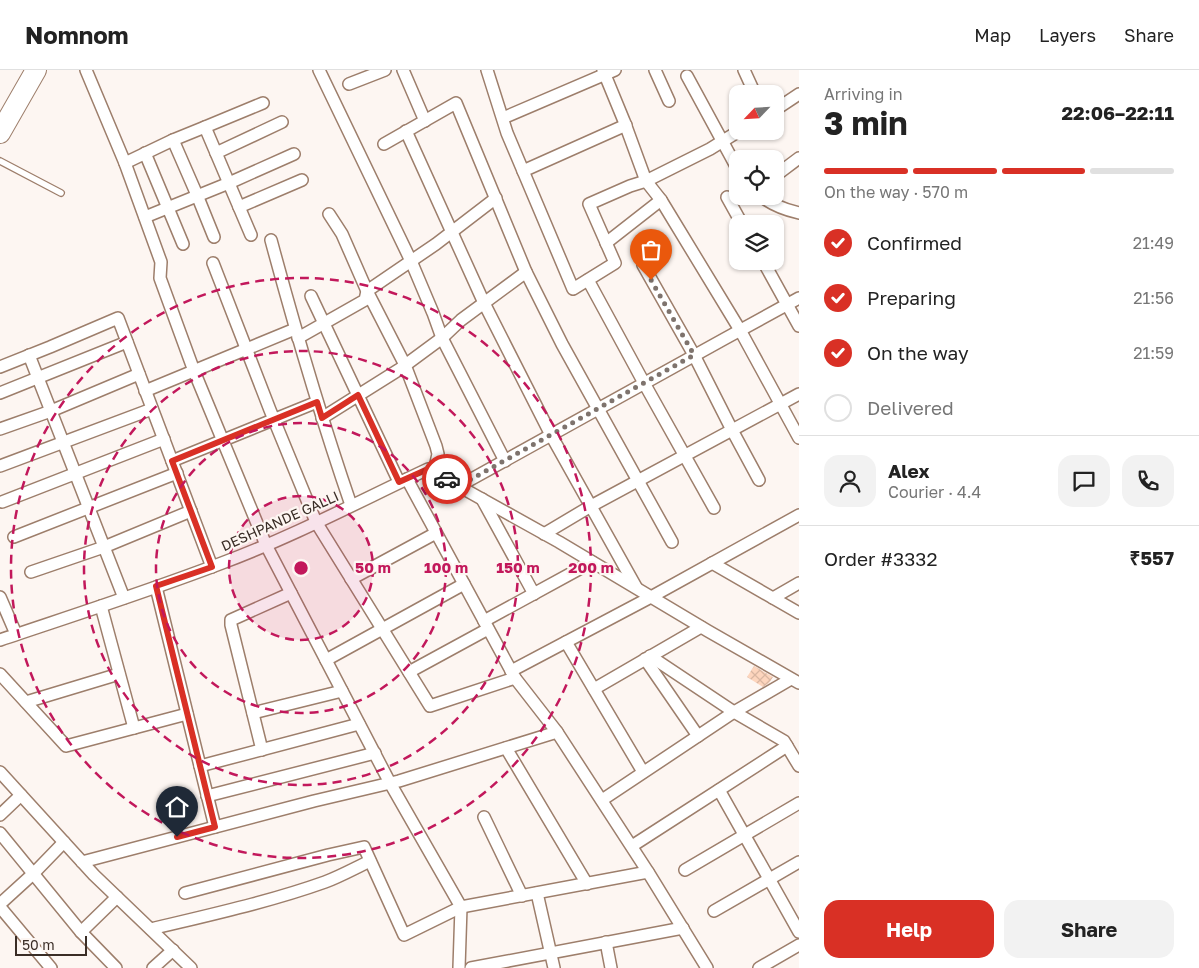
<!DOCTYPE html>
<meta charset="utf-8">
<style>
:root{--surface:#fff;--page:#f2f2f2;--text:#222;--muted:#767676;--line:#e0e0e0;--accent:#d93025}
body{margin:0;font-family:"Golos Text",sans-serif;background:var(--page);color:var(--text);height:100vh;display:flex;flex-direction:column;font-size:19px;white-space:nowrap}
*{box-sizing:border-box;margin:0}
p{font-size:16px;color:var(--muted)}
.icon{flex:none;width:28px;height:28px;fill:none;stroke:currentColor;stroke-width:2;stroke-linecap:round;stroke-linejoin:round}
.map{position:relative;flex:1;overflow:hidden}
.details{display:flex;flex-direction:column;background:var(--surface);width:400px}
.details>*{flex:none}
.needle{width:32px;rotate:245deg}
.fabs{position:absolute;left:729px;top:15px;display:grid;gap:10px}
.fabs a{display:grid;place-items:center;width:55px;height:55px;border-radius:10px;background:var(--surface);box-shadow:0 1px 4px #0004;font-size:25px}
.scale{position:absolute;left:15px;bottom:12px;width:72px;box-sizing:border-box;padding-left:5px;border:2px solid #3a2d26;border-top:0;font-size:14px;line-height:18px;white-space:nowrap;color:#3a2d26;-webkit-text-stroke:4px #fdf6f2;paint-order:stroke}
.pin{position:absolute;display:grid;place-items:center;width:42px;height:42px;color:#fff;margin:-51px -21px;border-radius:50% 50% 50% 0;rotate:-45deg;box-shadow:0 0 5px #0007}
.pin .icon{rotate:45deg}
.courier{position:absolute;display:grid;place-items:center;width:50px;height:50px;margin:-25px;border:4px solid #d93025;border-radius:50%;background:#fff;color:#222;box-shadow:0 1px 6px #0007}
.summary em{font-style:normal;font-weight:700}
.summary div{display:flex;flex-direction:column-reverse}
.summary{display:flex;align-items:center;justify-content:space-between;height:85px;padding:0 25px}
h1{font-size:32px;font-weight:700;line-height:38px}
.bar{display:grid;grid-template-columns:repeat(4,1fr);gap:8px 5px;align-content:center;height:60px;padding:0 25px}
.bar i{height:6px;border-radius:4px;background:var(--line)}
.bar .active{background:var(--accent)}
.bar p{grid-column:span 4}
.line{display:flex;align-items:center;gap:12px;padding:0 25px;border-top:1px solid var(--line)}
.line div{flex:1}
.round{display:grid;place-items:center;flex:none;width:52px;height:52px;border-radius:15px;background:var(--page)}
ol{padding:0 25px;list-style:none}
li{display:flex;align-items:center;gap:15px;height:55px}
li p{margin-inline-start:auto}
li .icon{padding:5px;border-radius:50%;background:var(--accent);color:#fff;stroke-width:4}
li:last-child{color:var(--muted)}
li i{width:28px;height:28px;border:2px solid var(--line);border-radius:50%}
.primary-button{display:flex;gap:10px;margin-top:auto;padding:10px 25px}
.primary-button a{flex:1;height:58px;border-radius:15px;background:var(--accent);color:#fff;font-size:20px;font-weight:700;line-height:58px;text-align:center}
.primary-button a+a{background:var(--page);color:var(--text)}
header{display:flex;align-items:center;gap:30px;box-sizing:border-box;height:70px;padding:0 25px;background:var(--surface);border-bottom:1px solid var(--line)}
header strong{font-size:24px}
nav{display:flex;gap:28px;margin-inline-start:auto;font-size:18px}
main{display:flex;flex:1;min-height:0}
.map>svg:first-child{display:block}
.building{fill:url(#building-cross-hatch)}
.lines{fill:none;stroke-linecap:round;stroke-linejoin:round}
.lane-casing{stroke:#9d7e6b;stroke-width:8}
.street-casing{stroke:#9d7e6b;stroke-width:14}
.highway-casing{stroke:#9d7e6b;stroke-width:22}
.lane{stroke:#fff;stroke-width:5.5}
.street{stroke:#fff;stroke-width:11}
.highway{stroke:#fff;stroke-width:20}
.done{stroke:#7e736d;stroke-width:5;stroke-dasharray:0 9}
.route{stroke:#d93025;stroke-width:6}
.ring{fill:none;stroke:#c2185b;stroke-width:2.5;stroke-dasharray:9 6}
.labels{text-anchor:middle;stroke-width:4.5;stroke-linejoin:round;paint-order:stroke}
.street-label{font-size:14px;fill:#3a2d26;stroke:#fdf6f2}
.centre{fill:#c2185b;stroke:#fdf6f2;stroke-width:2.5}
.ring-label{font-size:15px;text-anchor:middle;font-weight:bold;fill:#c2185b;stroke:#fdf6f2;stroke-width:4.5;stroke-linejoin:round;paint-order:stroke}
</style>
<header>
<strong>Nomnom</strong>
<nav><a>Map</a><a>Layers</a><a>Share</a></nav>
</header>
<main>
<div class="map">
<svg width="799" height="898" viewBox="0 0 799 898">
<defs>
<pattern id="building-cross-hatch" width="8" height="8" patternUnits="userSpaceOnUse" patternTransform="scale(1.25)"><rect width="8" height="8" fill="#fdd5bd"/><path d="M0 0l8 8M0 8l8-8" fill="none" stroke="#dab7a2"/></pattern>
</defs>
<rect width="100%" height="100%" fill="#fdf6f2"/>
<polygon class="building" points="754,596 773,607 769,613 763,617 747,607"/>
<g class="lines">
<g class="lane-casing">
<polyline id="lane" points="0,91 61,123"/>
</g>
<g class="street-casing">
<g id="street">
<polyline points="86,0 125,93 161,192 160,208 194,301 266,475 390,713 461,837 459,898"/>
<polyline points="319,0 411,191 433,243 442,268 505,391"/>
<polyline points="403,0 425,51"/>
<polyline points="487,0 507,63 573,219 615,193 589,134 630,116 646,111 624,51 603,0"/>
<polyline points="655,0 669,31"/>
<polyline points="744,0 755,24"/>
<polyline points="687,6 738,100"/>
<polyline points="349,14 385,0"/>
<polyline points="775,40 799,24"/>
<polyline points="503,48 615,0"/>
<polyline points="205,57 251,165"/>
<polyline points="406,61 484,233 551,365 636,517"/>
<polyline points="739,61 710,79 646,111 661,130 740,260 799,368"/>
<polyline points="173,70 197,125 214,167"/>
<polyline points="384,74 456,33 526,202 562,274 672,472"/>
<polyline points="145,83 183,174"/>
<polyline points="216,83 282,52"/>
<polyline points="125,93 173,70 205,57 263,33"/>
<polyline points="523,101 626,55"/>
<polyline points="775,106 799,88"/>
<path d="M761 126C772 135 786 140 799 143"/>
<polyline points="727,127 742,154"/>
<polyline points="239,137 302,110"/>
<polyline points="329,144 342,164 367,221 405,295 436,376 438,384 434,402"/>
<polyline points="145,147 229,113 294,84"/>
<path d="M271 170C295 259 321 348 351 435"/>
<polyline points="606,173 661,130"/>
<polyline points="763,191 799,256"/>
<polyline points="213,193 270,340 316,452 430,636 515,608"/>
<polyline points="643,195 694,285 732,360 759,410"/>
<polyline points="588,210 644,313 714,438"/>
<polyline points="311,226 399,412"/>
<polyline points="298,268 365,230 367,221 436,174 496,128"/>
<polyline points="29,285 124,528"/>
<polyline points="0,297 50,277 118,248 212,497"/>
<polyline points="145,321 295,259"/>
<polyline points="0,323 127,272"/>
<polyline points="322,348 400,299 442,268 461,250 526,202"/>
<polyline points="0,359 51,341 139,304"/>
<polyline points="172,391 317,332"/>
<polyline points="0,396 152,339"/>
<polyline points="407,409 515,608 557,662"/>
<polyline points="459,416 726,268 799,228"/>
<polyline points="482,429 534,524"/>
<polyline points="2,432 164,369"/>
<polyline points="544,464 591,436 799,324"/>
<polyline points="14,467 177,403"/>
<polyline points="712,493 799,543"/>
<polyline points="31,502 104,477 191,441"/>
<polyline points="351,509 436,463"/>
<polyline points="156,517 215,757"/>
<polyline points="0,527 16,564"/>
<polyline points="773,528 799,513"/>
<polyline points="101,536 134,658"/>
<polyline points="484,551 592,492"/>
<path d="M0 570C74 545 149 521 222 493 292 467 360 431 428 399L559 472 708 561 799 613"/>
<polyline points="566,572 643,702"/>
<polyline points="650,586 734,642 784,671 799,696"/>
<polyline points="645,589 698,666"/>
<polyline points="326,590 464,514"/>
<polyline points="511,601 651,527 799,445"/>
<polyline points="409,602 488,559"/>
<polyline points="0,604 66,676 187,644"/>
<polyline points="594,619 701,557"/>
<polyline points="26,632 119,604"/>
<polyline points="253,643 342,621"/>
<polyline points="506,678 587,814"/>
<polyline points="262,680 231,555 231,550 291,523"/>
<polyline points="200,696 359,654"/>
<polyline points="0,702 94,805 191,898"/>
<polyline points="719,720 799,862"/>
<polyline points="207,726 375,683"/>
<polyline points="602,730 734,642 791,609"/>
<polyline points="0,745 21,725"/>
<polyline points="484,747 522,826"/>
<polyline points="0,763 81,862 116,898"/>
<polyline points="632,776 787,676"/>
<polyline points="82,792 314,731 399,711 557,662 648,802 707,898"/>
<polyline points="685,800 799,733"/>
<polyline points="185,823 328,785 364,777 404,865 461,837 648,802"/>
<polyline points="537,823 554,898"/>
<polyline points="0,834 34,803 64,772"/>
<polyline points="0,837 51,898"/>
<polyline points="714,841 799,792"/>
<path d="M151 859C209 845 269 832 325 812 341 806 355 798 370 791"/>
<polyline points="81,862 117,827"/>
<polyline points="606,872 611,898"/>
<polyline points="153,898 173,880"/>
<polyline points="471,898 683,858"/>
<polyline points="759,898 799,875"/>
</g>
</g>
<g class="highway-casing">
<polyline id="highway" points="0,63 36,0"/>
</g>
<use href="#lane" class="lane"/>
<use href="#street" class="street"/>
<use href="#highway" class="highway"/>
</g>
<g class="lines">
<polyline class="done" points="447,409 459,416 694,285 651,210"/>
<polyline class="route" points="177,767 215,757 156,516 212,497 172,391 317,332 322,348 358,325 399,412 428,399 447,409"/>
</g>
<circle cx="301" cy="498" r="72" fill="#c2185b" fill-opacity=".12"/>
<g class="ring">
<circle cx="301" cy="498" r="72"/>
<circle cx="301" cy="498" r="145"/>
<circle cx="301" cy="498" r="217"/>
<circle cx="301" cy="498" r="290"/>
</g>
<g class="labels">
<g class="street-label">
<text transform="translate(280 451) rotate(-24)" y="5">DESHPANDE GALLI</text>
</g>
</g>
<circle cx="301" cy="498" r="8" class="centre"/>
<g class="ring-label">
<text x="373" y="503">50 m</text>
<text x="446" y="503">100 m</text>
<text x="518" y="503">150 m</text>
<text x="591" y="503">200 m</text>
</g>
</svg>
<div class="fabs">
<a><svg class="needle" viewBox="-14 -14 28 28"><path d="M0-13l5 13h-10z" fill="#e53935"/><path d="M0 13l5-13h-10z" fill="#767676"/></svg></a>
<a><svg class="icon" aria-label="locate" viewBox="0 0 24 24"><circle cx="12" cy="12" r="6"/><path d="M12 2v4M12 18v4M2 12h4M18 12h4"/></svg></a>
<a><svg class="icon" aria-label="layers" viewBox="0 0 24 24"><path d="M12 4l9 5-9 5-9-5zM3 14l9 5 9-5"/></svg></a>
</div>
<div class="scale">50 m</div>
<div class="pin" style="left:651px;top:210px;background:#ea580c"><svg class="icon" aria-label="bag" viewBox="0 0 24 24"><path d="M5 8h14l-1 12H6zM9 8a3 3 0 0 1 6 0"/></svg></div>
<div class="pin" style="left:177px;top:767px;background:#1f2937"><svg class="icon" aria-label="home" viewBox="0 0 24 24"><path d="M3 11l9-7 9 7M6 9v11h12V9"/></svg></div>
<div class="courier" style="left:447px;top:409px"><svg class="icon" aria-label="car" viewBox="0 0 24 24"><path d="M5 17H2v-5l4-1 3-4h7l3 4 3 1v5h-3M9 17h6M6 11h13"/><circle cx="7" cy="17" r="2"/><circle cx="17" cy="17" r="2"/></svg></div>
</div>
<section class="details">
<div class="summary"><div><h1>3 min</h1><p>Arriving in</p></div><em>22:06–22:11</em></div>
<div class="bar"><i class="active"></i><i class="active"></i><i class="active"></i><i></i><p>On the way · 570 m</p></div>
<ol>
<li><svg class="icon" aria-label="check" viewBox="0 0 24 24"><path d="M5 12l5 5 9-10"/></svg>Confirmed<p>21:49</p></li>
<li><svg class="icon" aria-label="check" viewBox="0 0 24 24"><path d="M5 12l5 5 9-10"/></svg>Preparing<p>21:56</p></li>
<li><svg class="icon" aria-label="check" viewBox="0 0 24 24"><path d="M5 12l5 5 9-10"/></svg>On the way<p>21:59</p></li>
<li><i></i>Delivered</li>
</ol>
<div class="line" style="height:90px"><a class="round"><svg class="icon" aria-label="person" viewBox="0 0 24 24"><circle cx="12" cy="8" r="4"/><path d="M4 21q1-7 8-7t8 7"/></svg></a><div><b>Alex</b><p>Courier · 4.4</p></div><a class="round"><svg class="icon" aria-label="chat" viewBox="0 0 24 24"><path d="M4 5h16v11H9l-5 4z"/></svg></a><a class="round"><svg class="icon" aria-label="phone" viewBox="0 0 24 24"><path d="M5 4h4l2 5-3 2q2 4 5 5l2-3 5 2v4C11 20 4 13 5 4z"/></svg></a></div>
<div class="line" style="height:65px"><div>Order #3332</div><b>₹557</b></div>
<div class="primary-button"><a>Help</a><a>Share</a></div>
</section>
</main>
